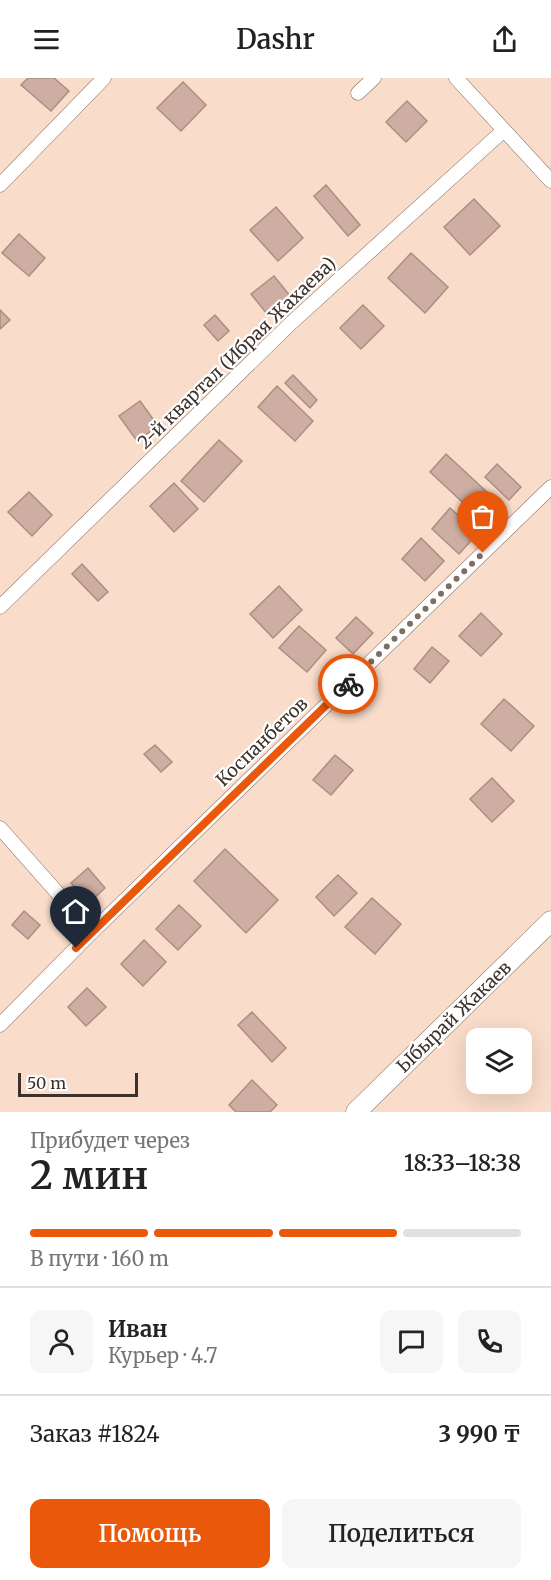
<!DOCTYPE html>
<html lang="ru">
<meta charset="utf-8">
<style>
:root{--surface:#fff;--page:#f6f6f6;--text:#222;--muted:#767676;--line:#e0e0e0;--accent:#ea580c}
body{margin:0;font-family:Merriweather,serif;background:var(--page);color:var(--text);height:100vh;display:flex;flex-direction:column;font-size:22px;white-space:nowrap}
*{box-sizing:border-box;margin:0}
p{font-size:20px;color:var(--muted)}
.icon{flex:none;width:33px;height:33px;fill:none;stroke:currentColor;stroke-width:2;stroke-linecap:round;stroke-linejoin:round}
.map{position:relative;height:1034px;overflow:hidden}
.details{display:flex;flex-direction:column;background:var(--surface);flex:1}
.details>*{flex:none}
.controls{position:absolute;left:466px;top:950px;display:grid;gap:12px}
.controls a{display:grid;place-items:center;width:66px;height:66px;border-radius:12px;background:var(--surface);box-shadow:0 6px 24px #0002;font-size:30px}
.scale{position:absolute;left:18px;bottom:15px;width:120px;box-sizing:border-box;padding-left:6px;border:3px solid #3d322b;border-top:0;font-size:16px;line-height:21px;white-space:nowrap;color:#3d322b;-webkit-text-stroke:4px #fff;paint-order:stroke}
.pin{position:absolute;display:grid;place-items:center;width:51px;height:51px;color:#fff;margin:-62px -26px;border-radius:50% 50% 50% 0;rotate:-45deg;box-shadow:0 0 6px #0007}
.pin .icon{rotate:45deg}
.courier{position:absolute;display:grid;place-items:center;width:60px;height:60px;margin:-30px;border:4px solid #ea580c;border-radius:50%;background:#fff;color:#222;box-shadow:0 2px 8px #0007}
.head em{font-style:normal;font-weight:600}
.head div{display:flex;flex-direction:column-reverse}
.head{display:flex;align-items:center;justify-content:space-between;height:102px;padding:0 30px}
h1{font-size:39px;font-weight:600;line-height:45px}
.bar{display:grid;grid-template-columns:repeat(4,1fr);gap:9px 6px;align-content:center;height:72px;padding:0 30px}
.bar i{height:8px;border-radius:4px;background:var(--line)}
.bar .selected{background:var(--accent)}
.bar p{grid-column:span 4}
.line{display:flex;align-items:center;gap:15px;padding:0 30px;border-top:2px solid var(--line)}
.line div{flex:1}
.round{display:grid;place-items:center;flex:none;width:63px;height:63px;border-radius:12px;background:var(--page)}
.action{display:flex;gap:12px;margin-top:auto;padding:12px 30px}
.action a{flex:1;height:69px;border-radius:12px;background:var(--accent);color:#fff;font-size:24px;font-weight:600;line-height:69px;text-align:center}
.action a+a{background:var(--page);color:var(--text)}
header{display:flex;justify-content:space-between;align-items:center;height:78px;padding:0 30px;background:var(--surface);font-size:27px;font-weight:600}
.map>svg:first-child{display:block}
.building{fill:#ceaea2;stroke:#ad8e82;stroke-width:1.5}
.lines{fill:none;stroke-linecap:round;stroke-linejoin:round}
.street-casing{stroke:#836a59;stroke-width:15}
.secondary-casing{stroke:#836a59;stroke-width:21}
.street{stroke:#fff;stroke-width:14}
.secondary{stroke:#fff;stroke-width:20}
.done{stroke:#7f6e62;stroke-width:6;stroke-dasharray:0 10.8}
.route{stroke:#ea580c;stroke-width:8}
.labels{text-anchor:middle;stroke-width:4.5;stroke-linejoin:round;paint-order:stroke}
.street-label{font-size:18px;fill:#3d322b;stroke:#fff}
</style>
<header><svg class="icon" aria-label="menu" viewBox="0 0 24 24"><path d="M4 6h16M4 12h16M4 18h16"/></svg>Dashr<svg class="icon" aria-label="share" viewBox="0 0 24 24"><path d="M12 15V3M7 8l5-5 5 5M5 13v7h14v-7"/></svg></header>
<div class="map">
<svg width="551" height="1034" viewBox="0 0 551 1034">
<rect width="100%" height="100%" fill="#f9dcc9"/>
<g class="building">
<polygon points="28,0 54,0 69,13 51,33 21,7"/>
<polygon points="183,4 206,27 181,53 157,30"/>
<polygon points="407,23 427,43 406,64 386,44"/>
<polygon points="326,107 360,147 348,158 314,118"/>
<polygon points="474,121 500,148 470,177 444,149"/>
<polygon points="276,129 303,160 278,183 250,152"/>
<polygon points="19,156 45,180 29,198 2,175"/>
<polygon points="411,175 448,209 425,235 388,200"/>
<polygon points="274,198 290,218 267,236 251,216"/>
<polygon points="363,227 384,248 361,271 340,250"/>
<polygon points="0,232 10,242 0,251"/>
<polygon points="215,237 229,253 218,263 204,247"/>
<polygon points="293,297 317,322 310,330 285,305"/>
<polygon points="277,308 313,343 295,363 258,329"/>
<polygon points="140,323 158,348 137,363 119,338"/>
<polygon points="219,362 242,383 204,424 181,403"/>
<polygon points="446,376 502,428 486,446 430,394"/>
<polygon points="497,386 521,409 509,422 485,399"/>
<polygon points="174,405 198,431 174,454 150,428"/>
<polygon points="29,414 52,437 32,458 8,434"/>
<polygon points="450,430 478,455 459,476 432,451"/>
<polygon points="421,460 444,483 425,503 402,481"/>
<polygon points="82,486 108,514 98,523 72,496"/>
<polygon points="279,508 302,532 273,560 250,536"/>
<polygon points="481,535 502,556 481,578 459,558"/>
<polygon points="356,539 373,555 353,576 336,560"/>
<polygon points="299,548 326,572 307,594 279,570"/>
<polygon points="432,569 449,583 430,605 414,591"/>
<polygon points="504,621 534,648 511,673 481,646"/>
<polygon points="155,667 172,684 161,694 144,676"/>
<polygon points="335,677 353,692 331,717 313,702"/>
<polygon points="492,700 514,723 492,744 470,721"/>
<polygon points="225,771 278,822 246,855 194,803"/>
<polygon points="88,790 105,810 89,825 71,805"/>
<polygon points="338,797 357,815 334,838 316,819"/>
<polygon points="372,820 401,846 375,876 345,849"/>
<polygon points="179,827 201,848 178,872 156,851"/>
<polygon points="24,833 40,847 28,861 12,847"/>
<polygon points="144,862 166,884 143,908 121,886"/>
<polygon points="87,910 106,929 86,948 68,929"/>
<polygon points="252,934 286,970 272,984 238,947"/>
<polygon points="252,1002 277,1027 270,1034 236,1034 229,1027"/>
</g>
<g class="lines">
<g class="street-casing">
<g id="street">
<polyline points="456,0 551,103"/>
<polyline points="358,15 374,0"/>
<polyline points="0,107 104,0"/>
<polyline points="0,529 291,245 504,52"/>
<polyline points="0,750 92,854"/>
<polyline points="0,947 92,854 551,409"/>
</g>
</g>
<g class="secondary-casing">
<polyline id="secondary" points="356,1034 551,843"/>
</g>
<use href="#street" class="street"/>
<use href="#secondary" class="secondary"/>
</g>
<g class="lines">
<polyline class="done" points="348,606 483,475"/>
<polyline class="route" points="76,870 348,606"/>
</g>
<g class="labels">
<g class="street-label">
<text transform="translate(237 275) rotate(-44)" y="6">2-й квартал (Ибрая Жахаева)</text>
<text transform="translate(262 664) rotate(-44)" y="6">Коспанбетов</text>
<text transform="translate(454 939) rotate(-44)" y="6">Ыбырай Жакаев</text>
</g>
</g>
</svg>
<div class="controls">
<a><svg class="icon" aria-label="layers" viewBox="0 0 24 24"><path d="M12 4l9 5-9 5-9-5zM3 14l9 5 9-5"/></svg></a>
</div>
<div class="scale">50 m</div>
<div class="pin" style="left:483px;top:475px;background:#ea580c"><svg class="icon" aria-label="bag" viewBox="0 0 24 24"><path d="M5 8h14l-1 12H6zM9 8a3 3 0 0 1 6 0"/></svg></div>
<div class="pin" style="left:76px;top:870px;background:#1f2937"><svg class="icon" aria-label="home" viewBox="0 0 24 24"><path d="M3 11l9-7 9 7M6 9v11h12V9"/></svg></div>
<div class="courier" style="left:348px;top:606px"><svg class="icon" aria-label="bike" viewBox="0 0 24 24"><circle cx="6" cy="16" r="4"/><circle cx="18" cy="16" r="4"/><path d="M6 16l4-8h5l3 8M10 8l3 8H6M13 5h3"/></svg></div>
</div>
<section class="details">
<div class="head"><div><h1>2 мин</h1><p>Прибудет через</p></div><em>18:33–18:38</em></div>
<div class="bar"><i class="selected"></i><i class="selected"></i><i class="selected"></i><i></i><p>В пути · 160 m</p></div>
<div class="line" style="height:108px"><a class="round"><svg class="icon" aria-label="person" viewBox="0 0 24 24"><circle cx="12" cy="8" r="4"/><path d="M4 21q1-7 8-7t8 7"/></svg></a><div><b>Иван</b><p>Курьер · 4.7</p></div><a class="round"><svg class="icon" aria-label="chat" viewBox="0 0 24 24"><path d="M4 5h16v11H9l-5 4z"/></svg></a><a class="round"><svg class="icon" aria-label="phone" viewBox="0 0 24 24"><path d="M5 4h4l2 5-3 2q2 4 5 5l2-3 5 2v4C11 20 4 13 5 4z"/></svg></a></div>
<div class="line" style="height:78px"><div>Заказ #1824</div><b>3 990 ₸</b></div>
<div class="action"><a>Помощь</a><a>Поделиться</a></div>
</section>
